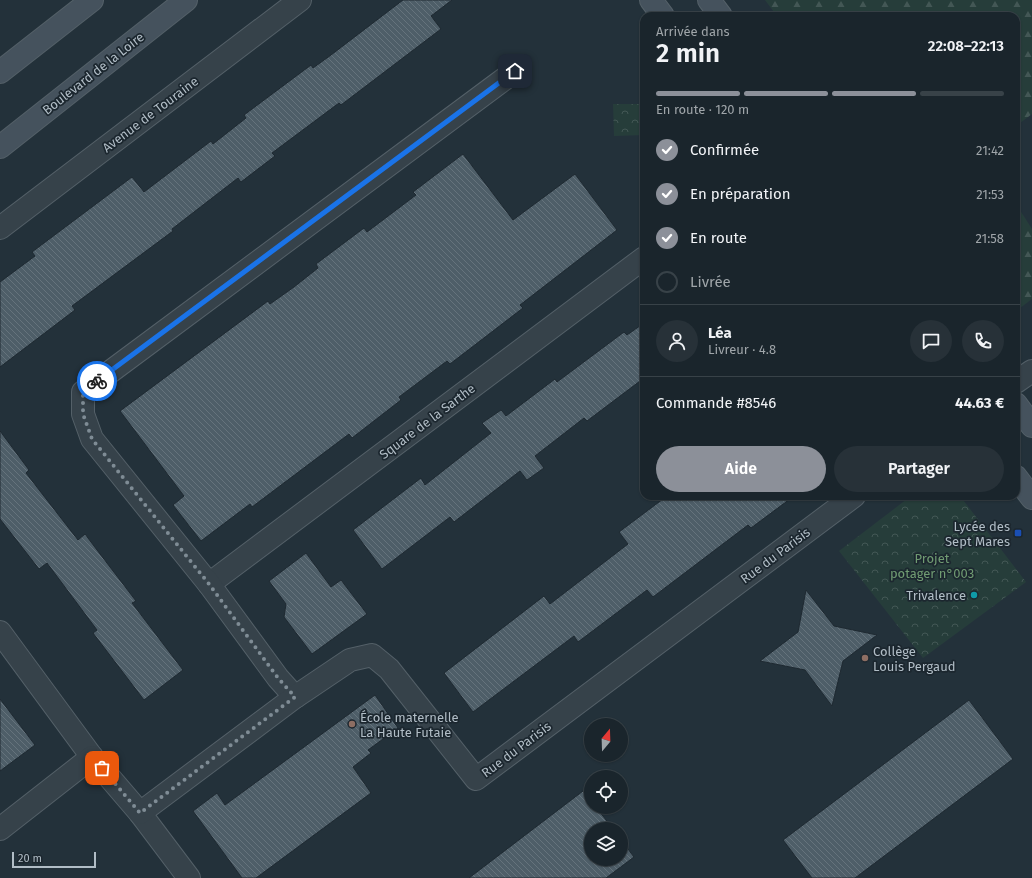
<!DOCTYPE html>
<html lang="fr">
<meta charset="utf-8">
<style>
:root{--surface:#1a252c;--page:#273138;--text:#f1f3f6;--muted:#9fa5a9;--line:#384248;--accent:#8c9099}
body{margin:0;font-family:"Fira Sans",sans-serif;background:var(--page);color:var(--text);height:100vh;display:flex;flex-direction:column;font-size:15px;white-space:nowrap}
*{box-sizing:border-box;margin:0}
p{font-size:13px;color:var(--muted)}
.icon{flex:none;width:22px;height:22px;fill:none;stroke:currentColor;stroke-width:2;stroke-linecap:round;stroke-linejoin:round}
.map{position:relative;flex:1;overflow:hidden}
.panel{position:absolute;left:640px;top:12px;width:380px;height:488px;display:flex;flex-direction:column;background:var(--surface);border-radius:12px;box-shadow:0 1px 3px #0004,0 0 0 1px var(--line)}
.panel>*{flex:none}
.needle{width:26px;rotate:19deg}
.buttons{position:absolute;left:584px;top:718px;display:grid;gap:8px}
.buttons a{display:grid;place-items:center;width:44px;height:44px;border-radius:50%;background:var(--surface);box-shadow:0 1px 3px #0004,0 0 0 1px var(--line);font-size:20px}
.scale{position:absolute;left:12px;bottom:10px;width:84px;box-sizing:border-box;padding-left:4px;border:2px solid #b1bdc6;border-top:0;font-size:11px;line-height:14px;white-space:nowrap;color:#b1bdc6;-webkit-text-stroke:3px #1c272f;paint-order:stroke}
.pin{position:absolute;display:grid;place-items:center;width:34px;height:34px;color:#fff;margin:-17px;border-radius:8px;box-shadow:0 2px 6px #0006}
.courier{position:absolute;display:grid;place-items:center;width:40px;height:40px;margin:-20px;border:3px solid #1a73e8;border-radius:50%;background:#fff;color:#222;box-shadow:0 1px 5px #0007}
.headline em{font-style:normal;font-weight:600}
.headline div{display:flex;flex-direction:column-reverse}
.headline{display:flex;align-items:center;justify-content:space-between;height:68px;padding:0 16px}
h1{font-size:26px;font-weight:600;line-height:30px}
.bar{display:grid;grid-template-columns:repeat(4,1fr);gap:6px 4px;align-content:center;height:48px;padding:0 16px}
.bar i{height:5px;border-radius:3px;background:var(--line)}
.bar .current{background:var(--accent)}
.bar p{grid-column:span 4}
.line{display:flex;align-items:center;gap:10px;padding:0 16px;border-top:1px solid var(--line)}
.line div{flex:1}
.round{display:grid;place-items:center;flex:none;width:42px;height:42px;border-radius:21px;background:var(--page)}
ol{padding:0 16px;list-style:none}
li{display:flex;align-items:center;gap:12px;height:44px}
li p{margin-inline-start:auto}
li .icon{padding:4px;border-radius:50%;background:var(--accent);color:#fff;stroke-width:4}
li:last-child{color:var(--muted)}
li i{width:22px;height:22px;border:2px solid var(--line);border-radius:50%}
.cta{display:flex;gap:8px;margin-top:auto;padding:8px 16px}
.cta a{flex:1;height:46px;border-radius:24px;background:var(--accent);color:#fff;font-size:16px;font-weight:600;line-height:46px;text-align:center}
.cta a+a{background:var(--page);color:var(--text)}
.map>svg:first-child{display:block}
.forest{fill:url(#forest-firs)}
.park{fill:url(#park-crowns)}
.building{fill:url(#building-back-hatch);stroke:#1e2931}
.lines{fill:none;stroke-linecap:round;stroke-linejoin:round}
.street-casing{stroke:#546068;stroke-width:24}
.secondary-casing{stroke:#546068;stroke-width:24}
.street{stroke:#36424a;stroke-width:22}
.secondary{stroke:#45525d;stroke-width:22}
.done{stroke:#7f8c95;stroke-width:4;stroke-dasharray:0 7.2}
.route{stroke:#1a73e8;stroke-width:5}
.transit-dot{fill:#1a4fb4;stroke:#1c272f;stroke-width:1.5}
.culture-dot{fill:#0f9aa8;stroke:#1c272f;stroke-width:1.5}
.education-dot{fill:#8d6e63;stroke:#1c272f;stroke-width:1.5}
.labels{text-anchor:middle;stroke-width:3.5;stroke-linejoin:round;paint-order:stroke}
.street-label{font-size:13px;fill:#b1bdc6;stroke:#1c272f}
.poi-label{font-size:13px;fill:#b1bdc6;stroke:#1c272f;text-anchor:end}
.park-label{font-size:13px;fill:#709b72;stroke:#1c272f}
</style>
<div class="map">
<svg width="1032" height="878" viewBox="0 0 1032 878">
<defs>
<pattern id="forest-firs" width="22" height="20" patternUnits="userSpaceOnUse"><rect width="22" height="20" fill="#263d3a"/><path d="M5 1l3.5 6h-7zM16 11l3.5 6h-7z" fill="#435755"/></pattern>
<pattern id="park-crowns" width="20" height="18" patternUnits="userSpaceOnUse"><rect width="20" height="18" fill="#263d3a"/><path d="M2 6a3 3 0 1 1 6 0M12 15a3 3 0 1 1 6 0" fill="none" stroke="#435755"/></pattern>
<pattern id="building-back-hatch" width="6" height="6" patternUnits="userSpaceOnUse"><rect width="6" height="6" fill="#4e5e68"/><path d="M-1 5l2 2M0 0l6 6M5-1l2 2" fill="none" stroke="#65737c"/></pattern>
</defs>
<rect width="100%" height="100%" fill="#23313a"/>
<g class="forest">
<polygon points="765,0 1032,0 1032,114 1016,126 1016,16 777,16"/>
<polygon points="1016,204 1032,229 1032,299 1016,311"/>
</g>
<g class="park">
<polygon points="613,104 644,104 644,135 614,136"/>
<polygon points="911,496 960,496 1026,582 923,658 839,551"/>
</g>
<g class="building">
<polygon points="403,0 452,0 431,16 441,29 341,105 339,103 272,153 275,156 241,182 238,178 172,229 173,231 72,306 75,310 0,367 0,282 35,256 32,252 132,177 144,192 211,141 213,144 246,118 244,115 311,65 313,68 331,55"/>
<polygon points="463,154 513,220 575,174 617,230 520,305 523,308 450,364 447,361 399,397 401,400 352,438 349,434 252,507 250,504 201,541 173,505 184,496 120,411 268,301 270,304 294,287 318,268 316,264 364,228 367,232 416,195 413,192"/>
<polygon points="644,323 644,378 587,421 584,418 535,456 544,468 527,480 520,471 454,522 450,517 382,569 353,530 421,478 425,485 491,433 482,423 501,410 506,416 555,379 557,382 624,332 627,335"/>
<polygon points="0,431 29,470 26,473 78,540 85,534 97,550 136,601 132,603 183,670 144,700 93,633 97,630 47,563 39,569 0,519"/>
<polygon points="667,496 794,496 751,528 748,525 653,597 647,590 578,642 574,636 473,712 444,673 544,596 550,604 628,544 619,532"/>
<polygon points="306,553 331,587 341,580 367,614 312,654 284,617 286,604 269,581"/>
<polygon points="806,590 834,626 877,635 843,661 832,706 805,670 760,661 798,632"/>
<polygon points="375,695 398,728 368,750 371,753 353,767 371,793 256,878 242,878 193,811 217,793 225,805"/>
<polygon points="0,699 35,745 0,771"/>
<polygon points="969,700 1013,759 855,878 812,878 783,840"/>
<polygon points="583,791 591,801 591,807 596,807 613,829 591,829 591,859 621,859 621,840 634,857 606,878 469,878"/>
</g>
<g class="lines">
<g class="street-casing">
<g id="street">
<polyline points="0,228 300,0"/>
<polyline points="1016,382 1032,371"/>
<polyline points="209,584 644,258"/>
<polyline points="0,632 92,757 140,813 189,878"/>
<polyline points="295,697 278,678 209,584 92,439 83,414 83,392 515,71"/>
<polyline points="140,813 295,697 350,660 372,655 389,669 476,779 854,496"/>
<polyline points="0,829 92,757"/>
</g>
</g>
<g class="secondary-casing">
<g id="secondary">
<polyline points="651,0 663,16"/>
<polyline points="709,0 721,16"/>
<polyline points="0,72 92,0"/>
<polyline points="0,147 186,0"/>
<polyline points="1016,404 1032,426"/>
<polyline points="1016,477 1032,498"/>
</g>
</g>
<use href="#street" class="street"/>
<use href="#secondary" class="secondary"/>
</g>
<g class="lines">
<polyline class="done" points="97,381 83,392 83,414 92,439 209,584 278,678 295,697 140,813 102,768"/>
<polyline class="route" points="97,381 515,71"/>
</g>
<rect class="transit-dot" x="1014" y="529" width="8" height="8" rx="2"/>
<circle class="culture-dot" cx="974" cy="595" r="4"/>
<g class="education-dot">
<circle cx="865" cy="658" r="4"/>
<circle cx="352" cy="724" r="4"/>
</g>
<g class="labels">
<g class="street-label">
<text transform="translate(93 73) rotate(-38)" y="5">Boulevard de la Loire</text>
<text transform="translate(150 114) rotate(-37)" y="5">Avenue de Touraine</text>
<text transform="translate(427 421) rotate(-37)" y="5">Square de la Sarthe</text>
<text transform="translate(775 555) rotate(-37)" y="5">Rue du Parisis</text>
<text transform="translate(516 749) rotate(-37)" y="5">Rue du Parisis</text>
</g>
<g class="poi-label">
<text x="1010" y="531">Lycée des<tspan x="1010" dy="15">Sept Mares</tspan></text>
<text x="966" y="600">Trivalence</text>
<text x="873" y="656" text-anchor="start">Collège<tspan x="873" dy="15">Louis Pergaud</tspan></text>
<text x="360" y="722" text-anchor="start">École maternelle<tspan x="360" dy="15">La Haute Futaie</tspan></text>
</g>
<g class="park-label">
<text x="932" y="563">Projet<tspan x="932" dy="15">potager n°003</tspan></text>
</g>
</g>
</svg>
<div class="buttons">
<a><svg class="needle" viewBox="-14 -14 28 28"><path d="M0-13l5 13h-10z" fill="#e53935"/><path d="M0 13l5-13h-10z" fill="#9fa5a9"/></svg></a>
<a><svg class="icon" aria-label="locate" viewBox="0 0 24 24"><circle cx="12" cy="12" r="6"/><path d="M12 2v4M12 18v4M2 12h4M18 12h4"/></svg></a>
<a><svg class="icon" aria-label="layers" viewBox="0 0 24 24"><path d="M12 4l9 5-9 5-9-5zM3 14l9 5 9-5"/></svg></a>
</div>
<div class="scale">20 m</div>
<div class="pin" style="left:102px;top:768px;background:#ea580c"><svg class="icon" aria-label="bag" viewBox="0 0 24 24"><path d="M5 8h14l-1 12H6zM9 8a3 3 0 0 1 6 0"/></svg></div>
<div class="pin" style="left:515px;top:71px;background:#1f2937"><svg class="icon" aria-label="home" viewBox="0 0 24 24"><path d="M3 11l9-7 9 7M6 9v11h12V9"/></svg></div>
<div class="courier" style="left:97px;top:381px"><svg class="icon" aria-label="bike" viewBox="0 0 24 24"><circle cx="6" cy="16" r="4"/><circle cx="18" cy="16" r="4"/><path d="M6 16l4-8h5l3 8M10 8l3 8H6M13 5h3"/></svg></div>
<section class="panel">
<div class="headline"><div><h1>2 min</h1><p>Arrivée dans</p></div><em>22:08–22:13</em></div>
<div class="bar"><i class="current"></i><i class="current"></i><i class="current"></i><i></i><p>En route · 120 m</p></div>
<ol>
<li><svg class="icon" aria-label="check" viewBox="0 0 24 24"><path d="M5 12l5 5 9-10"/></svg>Confirmée<p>21:42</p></li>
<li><svg class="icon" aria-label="check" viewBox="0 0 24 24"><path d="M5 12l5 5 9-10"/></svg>En préparation<p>21:53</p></li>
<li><svg class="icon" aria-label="check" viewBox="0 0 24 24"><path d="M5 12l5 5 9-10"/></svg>En route<p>21:58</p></li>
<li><i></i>Livrée</li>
</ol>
<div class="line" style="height:72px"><a class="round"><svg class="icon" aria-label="person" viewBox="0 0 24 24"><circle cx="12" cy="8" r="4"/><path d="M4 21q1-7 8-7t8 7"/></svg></a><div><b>Léa</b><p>Livreur · 4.8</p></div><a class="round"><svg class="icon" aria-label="chat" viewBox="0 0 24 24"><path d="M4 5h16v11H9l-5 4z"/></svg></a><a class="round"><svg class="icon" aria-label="phone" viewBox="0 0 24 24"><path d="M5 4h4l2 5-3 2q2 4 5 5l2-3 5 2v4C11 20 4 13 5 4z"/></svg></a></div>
<div class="line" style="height:52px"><div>Commande #8546</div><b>44.63 €</b></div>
<div class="cta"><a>Aide</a><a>Partager</a></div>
</section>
</div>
